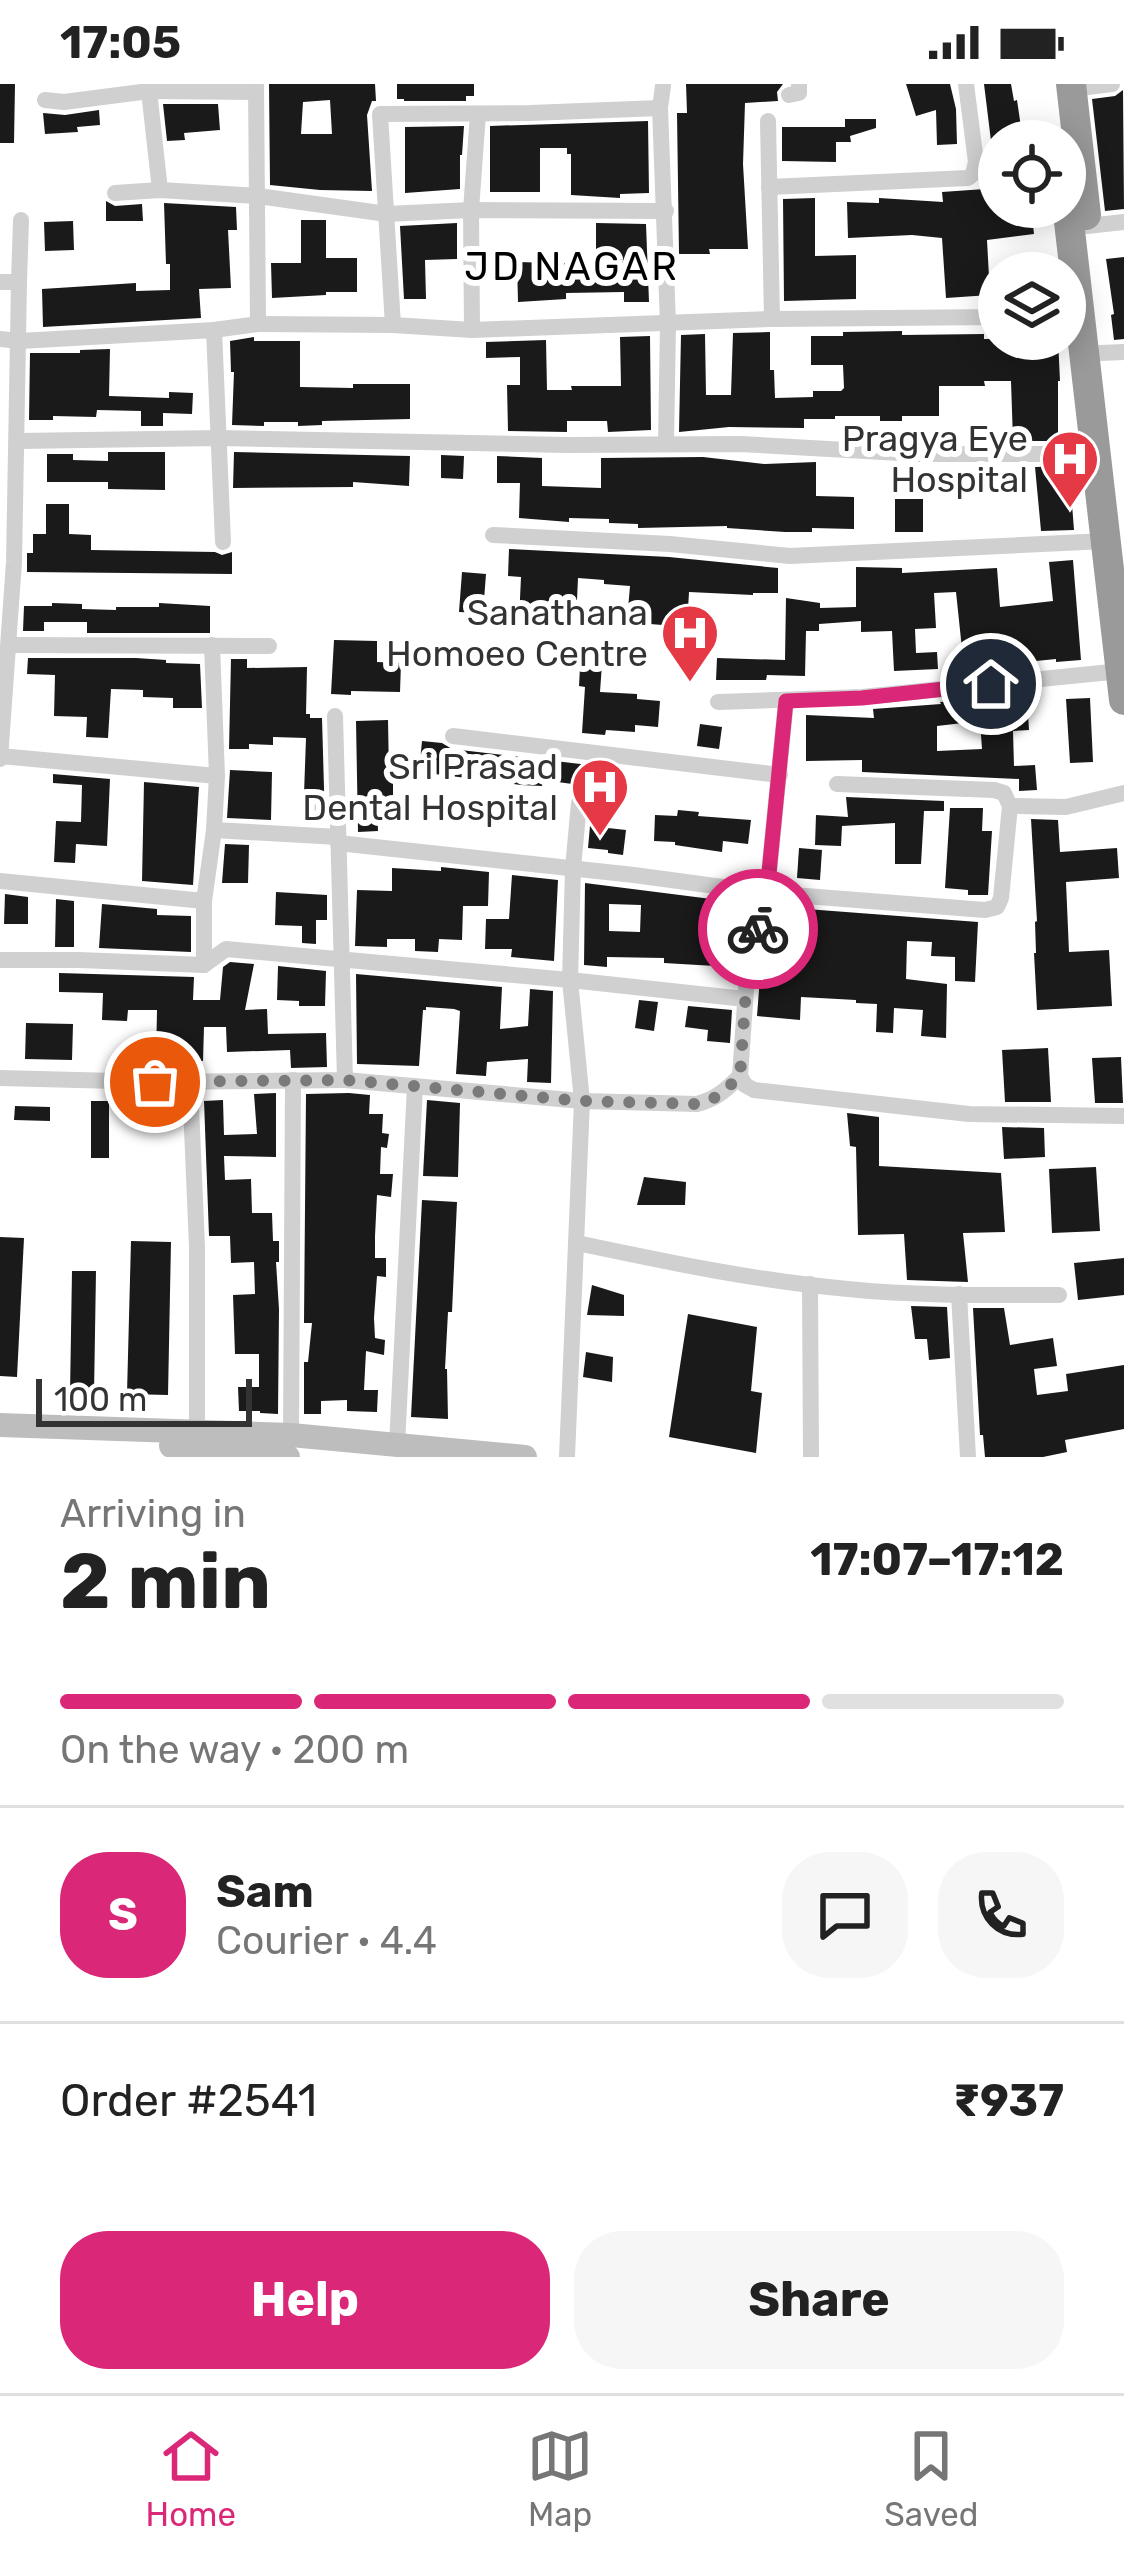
<!DOCTYPE html>
<meta charset="utf-8">
<style>
:root{--surface:#fff;--page:#f6f6f6;--text:#222;--muted:#767676;--line:#e0e0e0;--accent:#db2777}
body{margin:0;font-family:Rubik,sans-serif;background:var(--page);color:var(--text);height:100vh;display:flex;flex-direction:column;font-size:45px;white-space:nowrap}
*{box-sizing:border-box;margin:0}
p{font-size:39px;color:var(--muted)}
.icon{flex:none;width:66px;height:66px;fill:none;stroke:currentColor;stroke-width:2;stroke-linecap:round;stroke-linejoin:round}
.map{position:relative;height:1373px;overflow:hidden}
.side{display:flex;flex-direction:column;background:var(--surface);flex:1}
.side>*{flex:none}
.controls{position:absolute;left:978px;top:36px;display:grid;gap:24px}
.controls a{display:grid;place-items:center;width:108px;height:108px;border-radius:50%;background:var(--surface);box-shadow:0 6px 30px #0003;font-size:60px}
.scale{position:absolute;left:36px;bottom:30px;width:216px;box-sizing:border-box;padding-left:12px;border:6px solid #333;border-top:0;font-size:33px;line-height:42px;white-space:nowrap;color:#333;-webkit-text-stroke:9px #fff;paint-order:stroke}
.pin{position:absolute;display:grid;place-items:center;width:102px;height:102px;color:#fff;margin:-51px;border:6px solid #fff;border-radius:50%;box-shadow:0 3px 12px #0007}
.courier{position:absolute;display:grid;place-items:center;width:120px;height:120px;margin:-60px;border:9px solid #db2777;border-radius:50%;background:#fff;color:#222;box-shadow:0 3px 15px #0007}
.overview em{font-style:normal;font-weight:700}
.overview div{display:flex;flex-direction:column-reverse}
.overview{display:flex;align-items:center;justify-content:space-between;height:204px;padding:0 60px}
h1{font-size:78px;font-weight:700;line-height:90px}
.bar{display:grid;grid-template-columns:repeat(4,1fr);gap:18px 12px;align-content:center;height:144px;padding:0 60px}
.bar i{height:15px;border-radius:9px;background:var(--line)}
.bar .active{background:var(--accent)}
.bar p{grid-column:span 4}
.line{display:flex;align-items:center;gap:30px;padding:0 60px;border-top:3px solid var(--line)}
.line div{flex:1}
.round{display:grid;place-items:center;flex:none;width:126px;height:126px;border-radius:48px;background:var(--page)}
.action{display:flex;gap:24px;margin-top:auto;padding:24px 60px}
.action a{flex:1;height:138px;border-radius:48px;background:var(--accent);color:#fff;font-size:48px;font-weight:700;line-height:138px;text-align:center}
.action a+a{background:var(--page);color:var(--text)}
.status{display:flex;justify-content:space-between;align-items:center;height:84px;padding:0 60px;background:var(--surface);direction:ltr}
.status svg{height:33px;fill:currentColor}
.dock{display:flex;justify-content:space-around;align-items:center;height:168px;border-top:3px solid var(--line);background:var(--surface);font-size:33px;color:var(--muted)}
.dock a{display:grid;justify-items:center;gap:6px}
.dock .active{color:var(--accent)}
.map>svg:first-child{display:block}
.building{fill:#1a1a1a;fill-rule:evenodd}
.lines{fill:none;stroke-linecap:round;stroke-linejoin:round}
.street{stroke:#d0d0d0;stroke-width:16}
.secondary{stroke:#bdbdbd;stroke-width:24}
.highway{stroke:#9a9a9a;stroke-width:30}
.done{stroke:#7a7a7a;stroke-width:12;stroke-dasharray:0 21.6}
.route{stroke:#db2777;stroke-width:15}
.labels{text-anchor:middle;stroke-width:12;stroke-linejoin:round;paint-order:stroke}
.poi-label{font-size:36px;fill:#333;stroke:#fff;text-anchor:end}
.neighbourhood-label{font-size:39px;letter-spacing:3px;fill:#000;stroke:#fff}
</style>
<div class="status"><b>17:05</b><svg viewBox="0 0 49 12"><path d="M0 12V9h3v3zM5 12V6h3v6zM10 12V3h3v9zM15 12V0h3v12zM26 1h20v11H26zM47 4h2v5h-2z"/></svg></div>
<div class="map">
<svg width="1124" height="1373" viewBox="0 0 1124 1373">
<rect width="100%" height="100%" fill="#fff"/>
<g class="building">
<polygon points="0,0 15,0 14,59 0,59"/>
<path d="M269 0H375L376 17H372L367 31 372 107 320 106 270 101ZM330 16 332 50H301L303 18Z"/>
<polygon points="397,0 474,0 474,12 466,12 466,17 404,17 404,15 397,15"/>
<polygon points="686,0 783,0 777,8 778,17 745,19 743,80 748,165 709,165 710,170 679,170 677,29 687,29"/>
<polygon points="906,0 950,0 956,25 957,60 937,61 936,26 916,32"/>
<polygon points="984,0 1011,0 1014,17 1017,16 1023,57 991,57"/>
<polygon points="1123,6 1124,125 1105,127 1092,15 1115,12"/>
<polygon points="163,20 218,20 220,46 184,49 185,56 167,57"/>
<polygon points="99,26 100,41 77,43 78,48 45,50 43,29 65,31"/>
<polygon points="845,35 876,35 876,44 850,52 851,58 836,58 836,78 782,77 782,43 845,43"/>
<polygon points="648,37 649,109 620,110 620,114 571,111 571,70 567,70 567,64 540,64 540,108 490,108 490,42"/>
<polygon points="464,42 462,71 460,71 460,105 405,109 405,43"/>
<polygon points="999,104 999,123 1031,123 1034,150 987,156 990,211 946,214 942,154 912,151 848,154 847,118 879,119 879,114 943,118 942,108"/>
<polygon points="815,114 815,172 856,171 856,215 784,217 783,115"/>
<polygon points="106,117 115,122 142,120 143,137 106,137"/>
<polygon points="164,119 236,123 237,146 228,146 231,204 199,205 201,234 43,243 42,205 136,199 136,207 170,206 170,180 166,180"/>
<polygon points="301,136 326,136 326,174 357,174 357,208 326,208 326,211 272,214 271,179 301,179"/>
<polygon points="73,137 74,166 45,167 44,138"/>
<polygon points="457,139 457,175 425,176 426,215 404,215 400,142"/>
<polygon points="596,139 646,140 649,218 624,218 624,208 566,209 566,215 518,218 517,178 596,180"/>
<polygon points="1124,173 1124,255 1114,256 1111,231 1114,230 1106,175"/>
<polygon points="902,247 902,251 984,250 984,255 1058,255 1060,297 1058,297 1058,357 1013,357 1011,297 984,297 985,302 939,302 939,332 902,332 902,337 880,337 880,332 835,332 835,335 804,335 804,344 729,343 679,348 681,251 705,250 706,311 731,311 733,249 770,248 770,286 774,286 775,314 813,313 813,307 841,307 844,304 843,281 811,281 811,252 843,252 843,248"/>
<polygon points="650,252 651,346 608,348 607,337 567,337 567,348 508,347 507,301 520,301 520,273 486,274 486,258 546,256 547,306 572,306 571,302 621,302 620,253"/>
<polygon points="254,253 254,257 300,257 300,303 353,304 353,300 410,300 410,335 322,337 322,341 298,342 298,338 264,338 264,342 232,341 234,288 231,288 230,257"/>
<polygon points="110,265 109,312 169,314 169,308 193,309 192,330 163,329 163,342 141,342 141,327 97,326 96,333 53,332 53,336 29,336 30,269 80,269 80,266"/>
<polygon points="108,368 165,368 165,406 108,405 108,398 47,398 47,370 73,370 73,376 108,377"/>
<polygon points="234,368 410,372 409,402 353,398 353,403 233,404"/>
<polygon points="441,371 464,372 463,395 441,394"/>
<polygon points="497,372 542,374 542,402 601,404 601,374 703,373 765,380 816,378 816,412 854,413 854,445 812,444 812,448 785,448 727,444 727,442 638,444 638,440 609,439 609,435 569,434 569,438 519,434 520,399 497,399"/>
<polygon points="1069,382 1074,446 1041,447 1035,383"/>
<rect x="895" y="415" width="28" height="33"/>
<polygon points="46,420 69,420 69,450 91,451 91,466 215,468 222,471 232,468 232,490 27,488 27,469 33,469 33,450 46,450"/>
<polygon points="509,465 669,473 778,484 778,509 753,509 753,511 689,508 687,543 650,540 627,537 630,502 604,500 604,496 578,494 576,538 519,536 521,493 508,492"/>
<polygon points="1073,476 1081,576 1056,578 1056,575 964,584 956,508 934,509 936,544 915,545 916,569 937,568 938,585 894,587 892,547 861,548 861,537 819,540 819,547 806,547 805,592 767,591 766,596 716,596 717,574 785,576 786,514 820,519 820,524 856,523 856,483 902,484 902,489 997,484 1000,523 1053,517 1049,478"/>
<polygon points="462,488 486,490 483,529 459,528"/>
<polygon points="52,519 82,520 82,525 116,526 116,523 159,523 159,519 210,522 210,549 87,549 87,538 44,538 44,547 23,547 24,522 52,522"/>
<polygon points="334,556 377,557 377,578 401,579 400,608 351,607 351,611 331,610"/>
<polygon points="581,564 603,566 600,608 637,610 637,615 660,617 658,643 635,641 635,648 606,646 605,651 582,649 585,603 579,602"/>
<polygon points="28,574 136,574 166,576 166,579 200,580 202,624 173,624 173,614 143,613 143,606 111,605 108,654 86,653 87,633 54,632 55,591 27,590"/>
<polygon points="231,575 247,575 247,584 307,583 306,630 310,630 310,634 322,634 325,739 303,738 306,654 273,653 273,661 249,660 249,665 229,665"/>
<path d="M1001 612V616L1027 615 1029 646 1013 647 1014 682 1035 681 1037 706 1019 707V695L862 688V676L806 677V631L874 634 873 625 941 620 940 618ZM980 637 982 665 937 667V642Z"/>
<polygon points="1090,614 1093,678 1070,679 1066,615"/>
<polygon points="388,636 389,690 393,690 393,716 377,716 378,747 358,748 356,637"/>
<polygon points="700,640 722,643 719,665 697,662"/>
<polygon points="422,657 442,659 452,665 589,681 587,702 543,696 542,702 521,701 419,688"/>
<polygon points="230,686 272,688 271,736 227,734"/>
<polygon points="53,690 110,695 107,762 76,760 75,779 54,778 56,737 81,738 82,701 53,699"/>
<polygon points="144,698 199,703 193,801 142,797"/>
<polygon points="846,713 944,717 944,727 924,727 921,780 895,780 895,739 842,742 841,762 815,761 816,731 848,733"/>
<polygon points="950,724 983,724 982,747 992,747 988,811 968,811 968,806 945,804"/>
<polygon points="678,726 699,728 698,732 751,736 748,760 723,757 722,768 675,761 675,758 654,757 655,731 677,732"/>
<polygon points="1031,735 1058,736 1060,768 1117,764 1119,794 1066,798 1069,868 1109,866 1112,922 1037,926 1034,869 1036,869 1035,838 1037,837"/>
<polygon points="590,742 626,746 623,771 608,769 608,766 588,764"/>
<polygon points="225,760 249,761 248,799 222,799"/>
<polygon points="799,764 822,766 820,796 797,794"/>
<polygon points="441,783 489,788 488,822 463,822 462,856 439,855 438,868 415,867 415,855 387,855 387,863 355,862 357,806 392,807 392,784 441,787"/>
<polygon points="512,791 558,796 554,877 511,873 512,865 485,865 486,835 509,835"/>
<path d="M585 799 743 819 740 867 735 887 715 886V882L664 879V874L607 873V883L584 881ZM609 820 641 821 640 848 609 847Z"/>
<polygon points="276,808 327,811 327,836 316,836 316,860 302,859 302,842 275,841"/>
<polygon points="5,810 28,813 28,840 4,840"/>
<polygon points="56,815 74,817 74,863 55,863"/>
<polygon points="102,820 157,825 157,831 191,832 191,868 99,864"/>
<polygon points="793,824 978,838 975,898 955,897 955,873 931,872 932,858 907,857 906,895 947,900 946,954 921,952 923,926 894,924 893,949 876,948 877,920 856,919 856,916 801,913 800,936 757,932 760,893 771,848 792,853"/>
<polygon points="230,878 254,880 245,926 267,925 268,950 326,949 327,983 291,984 290,966 227,968 226,943 204,943 203,977 156,978 157,926 128,926 127,937 102,936 103,909 59,908 59,889 194,893 193,916 220,916 223,883"/>
<polygon points="278,882 326,887 325,922 299,922 299,917 277,916"/>
<polygon points="356,890 502,903 500,945 528,942 530,905 553,907 551,999 527,998 528,975 487,978 486,992 456,990 460,927 454,925 426,923 426,926 423,926 419,982 357,980"/>
<polygon points="639,916 658,918 654,947 635,944"/>
<polygon points="688,922 732,926 730,959 707,957 708,946 685,943"/>
<polygon points="26,939 73,940 72,976 25,975"/>
<polygon points="1048,964 1051,1018 1005,1018 1002,966"/>
<polygon points="1121,973 1123,1019 1095,1019 1092,974"/>
<polygon points="276,1009 276,1073 224,1072 225,1096 251,1095 252,1129 272,1129 273,1157 279,1157 279,1178 276,1178 279,1225 278,1330 260,1329 260,1327 239,1327 238,1303 259,1303 259,1270 235,1270 233,1211 255,1210 254,1178 231,1179 230,1152 209,1152 204,1017 223,1016 224,1051 257,1050 254,1010"/>
<polygon points="349,1009 370,1011 369,1030 383,1030 382,1049 389,1050 387,1064 381,1063 380,1090 393,1090 391,1113 377,1111 375,1152 375,1174 386,1174 386,1193 377,1192 374,1234 375,1254 385,1256 384,1271 366,1267 364,1306 378,1306 377,1328 347,1327 347,1316 321,1317 321,1330 304,1330 304,1278 308,1278 312,1239 304,1239 306,1010"/>
<polygon points="427,1016 460,1019 458,1093 423,1092"/>
<rect x="91" y="1017" width="18" height="57"/>
<polygon points="15,1022 50,1023 50,1037 14,1036"/>
<polygon points="847,1029 879,1033 879,1082 1001,1089 1005,1148 963,1149 968,1198 907,1196 904,1150 858,1151 856,1063 850,1062"/>
<polygon points="1002,1043 1044,1044 1045,1073 1004,1075"/>
<polygon points="1096,1083 1100,1147 1052,1149 1049,1085"/>
<polygon points="644,1093 686,1098 685,1121 637,1121"/>
<polygon points="422,1116 457,1118 452,1228 448,1228 445,1285 447,1285 448,1335 411,1333"/>
<polygon points="0,1153 24,1154 17,1293 0,1292"/>
<polygon points="131,1157 171,1158 168,1311 127,1310"/>
<polygon points="1124,1174 1124,1211 1078,1216 1074,1179"/>
<polygon points="72,1187 96,1187 94,1310 70,1310"/>
<polygon points="592,1201 624,1211 624,1232 587,1231"/>
<polygon points="911,1222 947,1223 950,1274 929,1276 927,1255 915,1255"/>
<polygon points="973,1224 1004,1224 1010,1261 1053,1254 1057,1282 1034,1285 1037,1311 1068,1307 1066,1290 1124,1281 1124,1345 1065,1356 1067,1368 1043,1373 985,1373 983,1351 980,1351"/>
<polygon points="688,1230 757,1243 751,1307 762,1309 756,1369 669,1353"/>
<polygon points="586,1268 613,1273 612,1298 583,1293"/>
</g>
<g class="lines">
<g class="street">
<polyline points="148,1 149,7 256,8"/>
<polyline points="663,2 660,24 668,240 666,360"/>
<polyline points="1072,5 1112,0"/>
<polyline points="789,11 799,9 799,0"/>
<polyline points="45,16 64,18 149,7 160,106"/>
<polyline points="768,37 772,235"/>
<polyline points="769,103 968,94 973,90 976,78 966,0"/>
<polyline points="115,109 160,106 258,112 387,130 471,126 666,127"/>
<polyline points="1087,142 1124,138"/>
<polyline points="0,198 19,198 21,136"/>
<polyline points="258,240 393,241 472,246 471,126 478,30"/>
<polyline points="393,241 380,30 530,29 660,24"/>
<polyline points="472,246 772,235 999,233"/>
<polyline points="0,255 20,257 214,246"/>
<polyline points="1100,269 1124,268"/>
<polyline points="18,357 220,354 566,361 740,360 918,370 1064,370 1094,367"/>
<polyline points="493,451 670,460 790,472 1105,457"/>
<polyline points="223,458 214,246 258,240 256,0"/>
<polyline points="9,561 269,562"/>
<polyline points="786,617 767,809 747,891 740,992 745,1001 754,1006 969,1030 1124,1032"/>
<polyline points="718,618 862,613 1121,587"/>
<polyline points="453,652 780,691"/>
<polyline points="0,672 217,692"/>
<polyline points="0,675 14,478 19,198"/>
<polyline points="1010,722 1066,723 1124,709"/>
<polyline points="214,746 338,753"/>
<polyline points="338,759 634,791 767,809 985,826 997,823 1001,814 1010,722 1004,709 994,706 837,700"/>
<polyline points="0,797 204,817 214,746 217,692 212,561"/>
<polyline points="0,876 79,876 204,881 226,865 570,896 745,915"/>
<polyline points="204,881 204,817"/>
<polyline points="0,994 155,998 345,996 335,632"/>
<path d="M345 996 582 1017 697 1020C716 1015 726 1006 740 992"/>
<polyline points="190,998 197,1163 197,1348"/>
<path d="M577 1159C667 1178 757 1197 848 1205 918 1212 989 1211 1059 1211"/>
<polyline points="810,1200 811,1373"/>
<polyline points="959,1210 968,1373"/>
<polyline points="291,1351 293,996"/>
<polyline points="397,1361 415,1002"/>
<polyline points="567,1373 582,1017 570,896 573,784 579,719"/>
</g>
<g class="secondary">
<polyline points="0,1341 291,1351 525,1373"/>
<polyline points="171,1362 288,1373"/>
</g>
<g class="highway">
<polyline points="1071,0 1086,131"/>
<polyline points="1065,103 1124,616"/>
</g>
</g>
<g class="lines">
<polyline class="done" points="155,998 345,996 582,1017 697,1020 711,1016 723,1008 740,992 747,891 758,845"/>
<polyline class="route" points="758,845 767,809 786,617 862,614 991,600"/>
</g>
<defs>
<g id="hospital-pin" transform="scale(3)"><path d="M0 17L-7.5 6A9.5 9.5 0 1 1 7.5 6Z" fill="#e63946" stroke="#fff"/><path d="M-5-5h3v3.5h4V-5h3V5h-3V1.5h-4V5h-3Z" fill="#fff"/></g>
</defs>
<g fill-rule="evenodd">
<use href="#hospital-pin" x="1070" y="375"/>
<use href="#hospital-pin" x="690" y="549"/>
<use href="#hospital-pin" x="600" y="703"/>
</g>
<g class="labels">
<g class="poi-label">
<text x="1028" y="367">Pragya Eye<tspan x="1028" dy="41">Hospital</tspan></text>
<text x="648" y="541">Sanathana<tspan x="648" dy="41">Homoeo Centre</tspan></text>
<text x="558" y="695">Sri Prasad<tspan x="558" dy="41">Dental Hospital</tspan></text>
</g>
<g class="neighbourhood-label">
<text x="572" y="196">JD NAGAR</text>
</g>
</g>
</svg>
<div class="controls">
<a><svg class="icon" aria-label="locate" viewBox="0 0 24 24"><circle cx="12" cy="12" r="6"/><path d="M12 2v4M12 18v4M2 12h4M18 12h4"/></svg></a>
<a><svg class="icon" aria-label="layers" viewBox="0 0 24 24"><path d="M12 4l9 5-9 5-9-5zM3 14l9 5 9-5"/></svg></a>
</div>
<div class="scale">100 m</div>
<div class="pin" style="left:155px;top:998px;background:#ea580c"><svg class="icon" aria-label="bag" viewBox="0 0 24 24"><path d="M5 8h14l-1 12H6zM9 8a3 3 0 0 1 6 0"/></svg></div>
<div class="pin" style="left:991px;top:600px;background:#1f2937"><svg class="icon" aria-label="home" viewBox="0 0 24 24"><path d="M3 11l9-7 9 7M6 9v11h12V9"/></svg></div>
<div class="courier" style="left:758px;top:845px"><svg class="icon" aria-label="bike" viewBox="0 0 24 24"><circle cx="6" cy="16" r="4"/><circle cx="18" cy="16" r="4"/><path d="M6 16l4-8h5l3 8M10 8l3 8H6M13 5h3"/></svg></div>
</div>
<section class="side">
<div class="overview"><div><h1>2 min</h1><p>Arriving in</p></div><em>17:07–17:12</em></div>
<div class="bar"><i class="active"></i><i class="active"></i><i class="active"></i><i></i><p>On the way · 200 m</p></div>
<div class="line" style="height:216px"><b class="round" style="background:var(--accent);color:#fff">S</b><div><b>Sam</b><p>Courier · 4.4</p></div><a class="round"><svg class="icon" aria-label="chat" viewBox="0 0 24 24"><path d="M4 5h16v11H9l-5 4z"/></svg></a><a class="round"><svg class="icon" aria-label="phone" viewBox="0 0 24 24"><path d="M5 4h4l2 5-3 2q2 4 5 5l2-3 5 2v4C11 20 4 13 5 4z"/></svg></a></div>
<div class="line" style="height:156px"><div>Order #2541</div><b>₹937</b></div>
<div class="action"><a>Help</a><a>Share</a></div>
</section>
<nav class="dock">
<a class="active"><svg class="icon" aria-label="home" viewBox="0 0 24 24"><path d="M3 11l9-7 9 7M6 9v11h12V9"/></svg>Home</a>
<a><svg class="icon" aria-label="map" viewBox="0 0 24 24"><path d="M3 6l6-2 6 2 6-2v14l-6 2-6-2-6 2zM9 4v14M15 6v14"/></svg>Map</a>
<a><svg class="icon" aria-label="saved" viewBox="0 0 24 24"><path d="M7 4h10v16l-5-4-5 4z"/></svg>Saved</a>
</nav>
